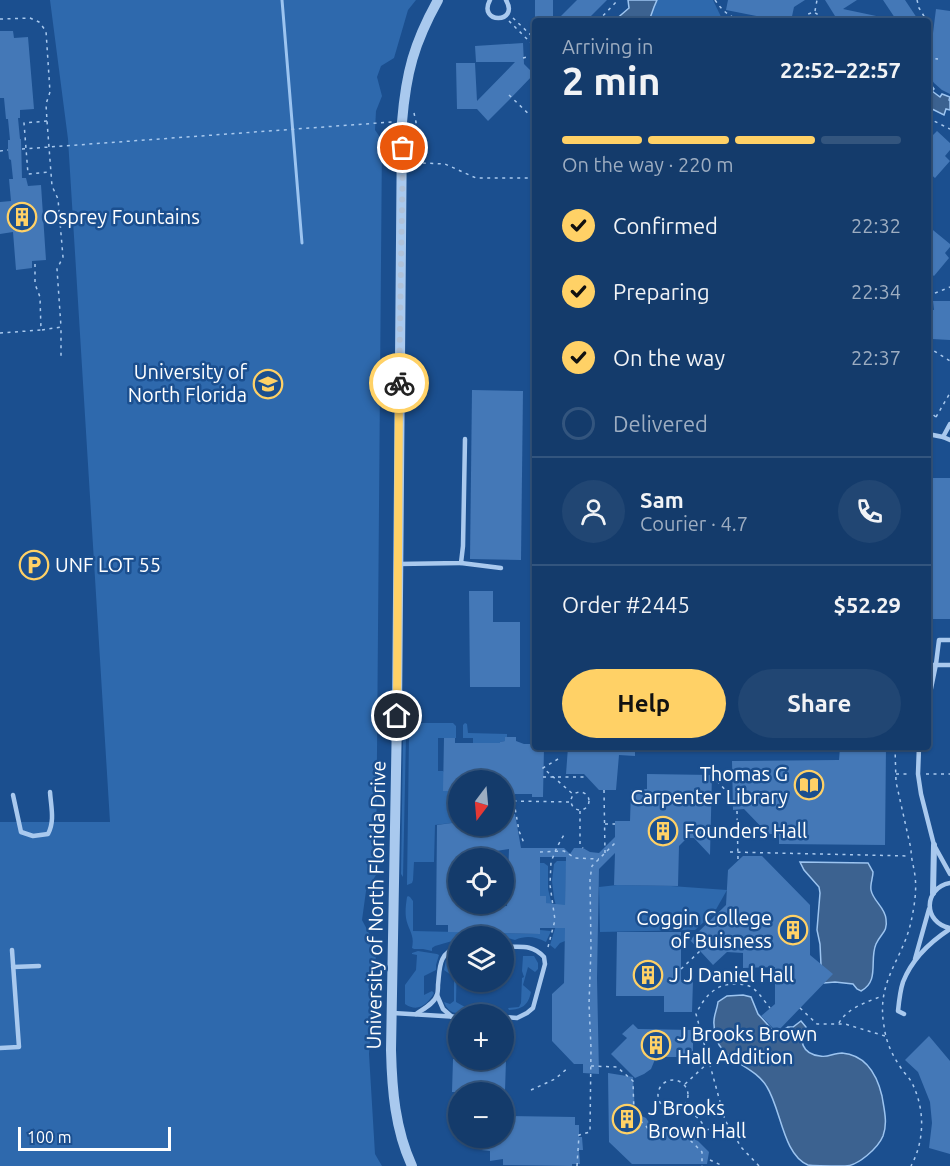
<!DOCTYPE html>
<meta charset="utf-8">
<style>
:root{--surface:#143b6b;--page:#214673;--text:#f1f3f6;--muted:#9dadc1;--line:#33557e;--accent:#ffd166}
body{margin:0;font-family:Ubuntu,sans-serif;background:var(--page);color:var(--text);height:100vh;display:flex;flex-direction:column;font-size:22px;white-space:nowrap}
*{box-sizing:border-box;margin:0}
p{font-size:20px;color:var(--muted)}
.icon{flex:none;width:33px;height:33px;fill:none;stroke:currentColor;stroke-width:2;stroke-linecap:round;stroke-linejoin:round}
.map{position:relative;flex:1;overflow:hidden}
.drawer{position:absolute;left:532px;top:18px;width:399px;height:732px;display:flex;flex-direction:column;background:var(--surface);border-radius:6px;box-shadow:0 2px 4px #0004,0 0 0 2px var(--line)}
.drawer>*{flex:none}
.needle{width:39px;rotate:196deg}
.fabs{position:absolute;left:448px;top:770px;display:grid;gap:12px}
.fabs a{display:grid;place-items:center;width:66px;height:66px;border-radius:50%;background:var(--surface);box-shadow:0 2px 4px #0004,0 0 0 2px var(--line);font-size:30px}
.scale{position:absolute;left:18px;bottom:15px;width:153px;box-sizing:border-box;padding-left:6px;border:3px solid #fff;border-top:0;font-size:16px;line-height:21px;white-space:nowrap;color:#fff;-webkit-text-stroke:4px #1b4f8f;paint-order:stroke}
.pin{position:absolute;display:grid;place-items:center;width:51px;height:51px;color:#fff;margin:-26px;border:3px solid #fff;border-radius:50%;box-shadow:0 2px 6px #0007}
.courier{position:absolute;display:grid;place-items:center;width:60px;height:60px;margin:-30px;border:4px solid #ffd166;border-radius:50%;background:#fff;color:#222;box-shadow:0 2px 8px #0007}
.head em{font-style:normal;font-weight:700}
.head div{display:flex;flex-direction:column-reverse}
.head{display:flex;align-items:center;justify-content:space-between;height:102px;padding:0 30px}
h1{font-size:39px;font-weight:700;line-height:45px}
.bar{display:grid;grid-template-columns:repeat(4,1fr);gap:9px 6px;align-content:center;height:72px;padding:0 30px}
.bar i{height:8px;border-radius:4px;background:var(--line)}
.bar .on{background:var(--accent)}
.bar p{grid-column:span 4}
.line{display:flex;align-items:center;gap:15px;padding:0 30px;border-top:2px solid var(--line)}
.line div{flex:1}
.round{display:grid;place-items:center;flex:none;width:63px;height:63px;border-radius:32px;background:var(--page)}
ol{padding:0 30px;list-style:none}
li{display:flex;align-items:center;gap:18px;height:66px}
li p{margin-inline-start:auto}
li .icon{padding:6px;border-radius:50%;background:var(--accent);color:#111;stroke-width:4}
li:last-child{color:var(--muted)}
li i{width:33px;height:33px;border:3px solid var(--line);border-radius:50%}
.button{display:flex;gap:12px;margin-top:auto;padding:12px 30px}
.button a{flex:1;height:69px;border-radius:36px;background:var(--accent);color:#111;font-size:24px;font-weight:700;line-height:69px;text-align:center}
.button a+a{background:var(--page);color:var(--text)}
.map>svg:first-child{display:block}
.green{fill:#2e69ad}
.water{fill:#3c6290;stroke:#9cc4f0;stroke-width:1.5}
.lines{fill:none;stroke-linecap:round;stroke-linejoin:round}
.stream{stroke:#9cc4f0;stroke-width:3}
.building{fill:#4478b7;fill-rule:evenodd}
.path{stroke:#a9c9ee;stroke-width:1.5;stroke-dasharray:3 4.5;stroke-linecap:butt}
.service{stroke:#a9c9ee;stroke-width:4.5}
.minor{stroke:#a9c9ee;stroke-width:6}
.tertiary{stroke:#a9c9ee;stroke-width:10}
.done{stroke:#afc1d8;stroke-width:6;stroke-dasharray:0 10.8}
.route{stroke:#ffd166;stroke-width:8}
.labels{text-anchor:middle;stroke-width:5;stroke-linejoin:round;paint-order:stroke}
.poi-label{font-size:20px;fill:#fff;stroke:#1b4f8f;text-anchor:start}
.street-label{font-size:20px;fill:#fff;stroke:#1b4f8f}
</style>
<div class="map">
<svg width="950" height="1166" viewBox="0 0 950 1166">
<rect width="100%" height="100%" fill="#1b4f8f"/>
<g class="green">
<polygon points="50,0 416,0 408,10 394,58 381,66 377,77 382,96 376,111 375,130 382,140 376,875 366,891 362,920 371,937 376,953 369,1054 375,1154 382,1166 0,1166 0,822 110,822 68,139"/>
<polygon points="657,0 713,0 723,21 649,21 654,7"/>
<polygon points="414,723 453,723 456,726 456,738 438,738 438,771 443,771 459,791 459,822 435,825 434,862 414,862 413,880 412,883 407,885 409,737 407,730"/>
<polygon points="465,723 467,724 468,733 507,734 507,737 505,738 505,741 500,742 500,743 473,743 473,738 463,738 463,725"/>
<polygon points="405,731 406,736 403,877 401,874 403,739"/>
<polygon points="557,861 566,861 570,864 566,868 565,941 560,943 555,949 550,945 556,925 556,906 554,898 552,881 554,864"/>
<polygon points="540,863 544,863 548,866 548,889 552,905 546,903 546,897 540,896"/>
<polygon points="617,885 671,886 727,890 714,913 695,930 600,932 599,887"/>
<path d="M408 896 410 897 413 901V931L539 934 540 930 551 931 546 942C535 937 527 935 515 940L498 935 459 936V939L435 946 432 948V951L423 949H414L412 948C415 934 408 930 406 918 405 911 406 904 407 897Z"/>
<path d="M418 951 437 954 439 955 436 965V970L424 976V995L432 991 434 993C428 1004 418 1013 405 1004V985L416 970 417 955 412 954V953Z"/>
<path d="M459 955V958H457L456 1002 465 1007V1009C458 1017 447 1012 444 1002L450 1004 454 1001V977L444 970 446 960 449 961Z"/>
<path d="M523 956H534L538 963V969L535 972 528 967 523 985 531 992C528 1006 522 1009 509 1010L508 1008 519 1007 521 1003 522 978 524 977 522 971Z"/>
</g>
<g class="water">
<polygon points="628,0 657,0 654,7 649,21 614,21 629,8"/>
<polygon points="929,82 934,89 932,91 940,97 942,94 950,97 949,100 950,101 950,110 946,109 944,115 932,109 932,104 929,101"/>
<path d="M800 862 868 863 873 872C873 878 870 884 871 890 873 901 885 907 886 919 888 932 881 933 876 944 869 960 880 981 861 991L857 989 853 984 835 982 824 983 821 965 820 944 817 930 820 893 819 887 804 870Z"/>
<path d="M743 995 751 997 758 1014 776 1034 788 1027H793L801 1021 806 1027C798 1040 802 1054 820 1056 827 1058 834 1053 842 1053 866 1055 877 1075 882 1096 884 1109 888 1123 883 1136 878 1148 858 1166 845 1166 837 1166 814 1166 808 1165 783 1155 781 1109 767 1087 752 1061 714 1063 714 1024 713 1017 717 1010 718 1002L727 996Z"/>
</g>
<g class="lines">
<polyline class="stream" points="282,0 302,243"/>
</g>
<g class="building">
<rect x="535" y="0" width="18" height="21"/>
<polygon points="577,0 607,0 586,21 556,21"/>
<polygon points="728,0 805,0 794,7 791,21 781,21 726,10"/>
<polygon points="825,0 857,0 843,9 881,17 881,21 835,21 835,16"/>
<polygon points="883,0 905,0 917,18 913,21 897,21"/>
<polygon points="936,9 950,11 950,94 942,90 934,83 928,74 928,62 931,62 930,57"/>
<polygon points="0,31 13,31 14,38 28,37 34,109 20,110 20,118 18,118 20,139 21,139 22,178 26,178 28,186 41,185 46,260 32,261 32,268 16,270 13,232 0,234 0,202 11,201 9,179 13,179 11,160 9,159 8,150 8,140 10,140 8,119 6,119 4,98 0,98"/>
<polygon points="523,43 524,64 534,74 509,100 488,121 477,109 457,109 456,63 475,63 477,101 515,62 476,62 475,46"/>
<polygon points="937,131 950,143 950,150 945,156 950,161 935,178 928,172 928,140"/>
<polygon points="928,226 950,244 950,247 945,253 949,258 934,276 928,271"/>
<polygon points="933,301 950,301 950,340 932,339 931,331 928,331 928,309 934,310"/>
<polygon points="472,390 523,391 521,560 470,559"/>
<rect x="928" y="478" width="22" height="141"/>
<polygon points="469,591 493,591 493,622 520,622 520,687 470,687"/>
<polygon points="505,737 516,737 516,741 524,744 536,744 536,747 544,747 543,797 532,797 532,794 515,794 515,798 504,798 504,780 459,780 459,791 443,791 444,738 455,738 455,743 500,743 500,742 505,741"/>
<polygon points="568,747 635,747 635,756 619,755 616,790 599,790 584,774 566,774"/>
<polygon points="840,747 886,747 885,845 779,844 779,834 768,834 744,809 733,810 732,761 839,760"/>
<path d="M647 774 712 775 710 855 694 838H687L679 846 678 886 614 885 615 853 599 869 597 978 599 1074 583 1073V1064H574L552 1041V994L564 983 565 928H540V934L448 932V925H436L437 825 459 822V825H504V815L515 814 521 848H564L570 854 574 848H583L590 852 599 853 615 837V821H630L631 790 647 789ZM509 849 507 906H475V903H459V858H470V855ZM540 857H566L565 905 546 903V896H540Z"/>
<polygon points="743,856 762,856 810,905 810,955 833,974 777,1032 761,1016 775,1004 775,967 743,968 743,953 727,952 713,965 690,940 726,905 728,870"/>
<polygon points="617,932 681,932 681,980 693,981 692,1012 664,1012 664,996 616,996"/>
<polygon points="633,1024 638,1029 693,1030 693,1053 690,1057 656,1057 651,1069 644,1074 635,1078 611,1054 627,1038 622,1034"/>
<polygon points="929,1036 950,1061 950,1154 929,1148 932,1123 930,1102 918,1072 905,1060"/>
<polygon points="453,1059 506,1059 505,1092 452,1092"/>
<polygon points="608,1073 633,1077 635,1113 646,1118 655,1132 690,1133 709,1152 707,1164 632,1164 609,1142"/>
<polygon points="504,1116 575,1117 575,1125 579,1125 579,1137 582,1137 583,1150 579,1150 580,1164 572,1164 572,1166 503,1165 503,1159 490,1161 490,1151 481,1150 461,1137 504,1137"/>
</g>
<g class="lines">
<g class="path">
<path d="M715 0C723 12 731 18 745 21"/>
<polyline points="917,0 919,8 927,21"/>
<polyline points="815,11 817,0"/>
<polyline points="586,17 589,21"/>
<polyline points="513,18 536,40"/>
<polyline points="0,19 30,18 39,22 46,31 50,92 46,104 47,121 52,186 58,199 63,257 57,269 61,327"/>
<polyline points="509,21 536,48"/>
<polyline points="598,21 618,0"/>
<polyline points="806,21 808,14 814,12 820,16 820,21"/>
<polyline points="928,24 932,29 928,45"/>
<polyline points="523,58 536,55"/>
<polyline points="928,58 938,59"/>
<polyline points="509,95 536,121"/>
<polyline points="414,113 416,122 416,152 422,163 445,164 476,178 536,178"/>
<polyline points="928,118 950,129"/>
<polyline points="47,121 24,123 28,174 50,172"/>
<polyline points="22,149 392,122"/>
<polyline points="0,151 8,150"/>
<polyline points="928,296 950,287"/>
<polyline points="42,330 61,327 61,356"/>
<polyline points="0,333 41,330 40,297 35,284 35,261"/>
<polyline points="928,347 950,361"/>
<polyline points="928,410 938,419"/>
<polyline points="936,417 950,393"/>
<path d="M895 747 896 782 911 849C911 859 914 867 915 876 917 891 914 908 911 922 902 961 876 981 884 1026 886 1042 892 1055 901 1068 904 1073 909 1077 912 1083 925 1109 925 1140 911 1166"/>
<polyline points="558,759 543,768 574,795"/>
<polyline points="896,774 910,774"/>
<polyline points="926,774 950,774"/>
<polyline points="543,777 587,777"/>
<polyline points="711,777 714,778 732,797"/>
<polyline points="604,790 605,853"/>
<circle cx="580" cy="801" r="9"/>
<polyline points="509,798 509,801 572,802"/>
<polyline points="514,802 519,831 524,843"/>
<polyline points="580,811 580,845 583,848"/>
<polyline points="737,811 738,859"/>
<polyline points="605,824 615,824"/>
<polyline points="540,852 564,851 575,858 599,859"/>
<polyline points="730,852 910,856"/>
<polyline points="548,947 555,920 550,885 551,862 557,847 565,833"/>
<polyline points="761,967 775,981"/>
<polyline points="681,969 700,951"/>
<polyline points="800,1008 817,1024 845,1024 885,1036"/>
<path d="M839 1023C847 1008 867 1002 882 996"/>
<polyline points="591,1066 617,1067 633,1081 634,1115 646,1126 653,1137 686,1136 702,1152 702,1166"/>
<circle cx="673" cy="1095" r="15"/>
<polyline points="685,1084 709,1062 692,1055"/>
<polyline points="531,1090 555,1079 569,1067"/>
<path d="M684 1106C696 1117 711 1125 704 1142"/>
<polyline points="706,1130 727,1124"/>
<polyline points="710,1160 723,1166"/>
<polyline points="577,1166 579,1135 590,1132 591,1048 589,1004 591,948 590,879 592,866 616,842"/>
<path d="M759 1166 741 1147 725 1120 696 1014C704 997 716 983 736 984 743 984 749 985 754 989 760 994 765 1002 770 1008"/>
</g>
<g class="service">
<path d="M490 0C477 24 520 24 506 0"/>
<polyline points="950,424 943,437 950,440"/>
<polyline points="928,434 943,437"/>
<polyline points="461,563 501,568"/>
<polyline points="398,564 461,563 463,546 465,439"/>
<polyline points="928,665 950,665"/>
<polyline points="928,703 936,664 939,640 950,640"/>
<polyline points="919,747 918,774 921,794 934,845 950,874"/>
<path d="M13 795 21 832 33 836 48 834C55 821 51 807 50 792"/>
<path d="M950 883C923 888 923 923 950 928"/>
<path d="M504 947C521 947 532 944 544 957L545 964 533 1008 527 1013 517 1018 504 1017"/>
<polyline points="915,959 929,909"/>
<polyline points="13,967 39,966"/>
<polyline points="437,995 443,1009 452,1017"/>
<polyline points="393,1013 459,1017"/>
<path d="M416 1014C423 1009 434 1004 437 995 438 992 438 989 438 985 440 967 438 953 459 947"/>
<path d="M904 1014 898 1011C899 1001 900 991 903 982 912 959 930 942 950 929"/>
<polyline points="0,1048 19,1047 12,950"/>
</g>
<polyline class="minor" points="933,893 934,845"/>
<path class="tertiary" d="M412 1166C395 1129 392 1090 391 1050L397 716 402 122C406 73 414 43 438 0"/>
</g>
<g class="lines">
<polyline class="done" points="399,383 403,148"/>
<polyline class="route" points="397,716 399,383"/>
</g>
<defs>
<g id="building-ring" transform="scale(1.5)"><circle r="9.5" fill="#1b4f8f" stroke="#ffd166" stroke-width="1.5"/><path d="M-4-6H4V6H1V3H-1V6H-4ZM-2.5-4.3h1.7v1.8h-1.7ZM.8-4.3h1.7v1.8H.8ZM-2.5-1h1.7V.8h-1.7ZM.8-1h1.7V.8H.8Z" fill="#ffd166"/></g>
<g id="university-ring" transform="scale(1.5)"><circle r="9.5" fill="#1b4f8f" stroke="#ffd166" stroke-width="1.5"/><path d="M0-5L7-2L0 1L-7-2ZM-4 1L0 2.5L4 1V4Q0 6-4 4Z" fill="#ffd166"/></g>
<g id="parking-ring" transform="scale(1.5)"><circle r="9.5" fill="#1b4f8f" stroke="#ffd166" stroke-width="1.5"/><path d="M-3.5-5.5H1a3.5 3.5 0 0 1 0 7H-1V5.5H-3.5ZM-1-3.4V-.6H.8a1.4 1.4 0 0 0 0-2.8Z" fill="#ffd166"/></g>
<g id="library-ring" transform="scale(1.5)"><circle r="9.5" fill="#1b4f8f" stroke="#ffd166" stroke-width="1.5"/><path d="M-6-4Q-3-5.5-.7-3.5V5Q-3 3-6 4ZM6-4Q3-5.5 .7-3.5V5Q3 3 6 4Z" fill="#ffd166"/></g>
</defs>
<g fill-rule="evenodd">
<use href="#building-ring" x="22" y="217"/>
<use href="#university-ring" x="268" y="384"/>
<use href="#parking-ring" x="34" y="565"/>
<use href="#library-ring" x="809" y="785"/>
<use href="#building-ring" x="663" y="831"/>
<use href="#building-ring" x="793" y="930"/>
<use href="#building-ring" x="648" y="975"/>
<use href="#building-ring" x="656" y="1045"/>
<use href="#building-ring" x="627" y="1119"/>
</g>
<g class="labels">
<g class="poi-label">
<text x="43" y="224">Osprey Fountains</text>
<text x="247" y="379" text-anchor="end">University of<tspan x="247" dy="23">North Florida</tspan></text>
<text x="55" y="572">UNF LOT 55</text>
<text x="788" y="781" text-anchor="end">Thomas G<tspan x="788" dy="23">Carpenter Library</tspan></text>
<text x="684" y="838">Founders Hall</text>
<text x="772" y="925" text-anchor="end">Coggin College<tspan x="772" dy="23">of Buisness</tspan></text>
<text x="669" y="982">J J Daniel Hall</text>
<text x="677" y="1041">J Brooks Brown<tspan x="677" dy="23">Hall Addition</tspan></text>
<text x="648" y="1115">J Brooks<tspan x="648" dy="23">Brown Hall</tspan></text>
</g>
<g class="street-label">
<text transform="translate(376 905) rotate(-89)" y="7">University of North Florida Drive</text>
</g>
</g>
</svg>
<div class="fabs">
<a><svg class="needle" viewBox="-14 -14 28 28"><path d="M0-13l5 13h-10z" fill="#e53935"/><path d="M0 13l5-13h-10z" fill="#9dadc1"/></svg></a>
<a><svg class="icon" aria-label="locate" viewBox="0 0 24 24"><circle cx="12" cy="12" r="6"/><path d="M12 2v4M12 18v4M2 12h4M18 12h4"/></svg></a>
<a><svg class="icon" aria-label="layers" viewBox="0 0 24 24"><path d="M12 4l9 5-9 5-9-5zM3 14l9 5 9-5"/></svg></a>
<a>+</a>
<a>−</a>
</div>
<div class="scale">100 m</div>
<div class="pin" style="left:403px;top:148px;background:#ea580c"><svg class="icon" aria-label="bag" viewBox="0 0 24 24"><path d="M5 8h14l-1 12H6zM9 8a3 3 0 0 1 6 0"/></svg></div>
<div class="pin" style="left:397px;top:716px;background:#1f2937"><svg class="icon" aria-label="home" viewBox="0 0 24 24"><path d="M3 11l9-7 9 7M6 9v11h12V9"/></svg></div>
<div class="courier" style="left:399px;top:383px"><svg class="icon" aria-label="bike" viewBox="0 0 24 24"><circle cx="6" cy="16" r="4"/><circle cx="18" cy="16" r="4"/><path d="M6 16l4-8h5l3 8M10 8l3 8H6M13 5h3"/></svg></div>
<section class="drawer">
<div class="head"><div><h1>2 min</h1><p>Arriving in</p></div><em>22:52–22:57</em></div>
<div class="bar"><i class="on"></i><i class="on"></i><i class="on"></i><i></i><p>On the way · 220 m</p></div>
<ol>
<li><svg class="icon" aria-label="check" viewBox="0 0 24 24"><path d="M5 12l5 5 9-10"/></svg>Confirmed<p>22:32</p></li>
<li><svg class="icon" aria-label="check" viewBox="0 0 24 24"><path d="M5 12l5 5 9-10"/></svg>Preparing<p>22:34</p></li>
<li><svg class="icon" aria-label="check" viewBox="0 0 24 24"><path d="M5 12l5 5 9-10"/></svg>On the way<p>22:37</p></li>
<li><i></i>Delivered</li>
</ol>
<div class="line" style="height:108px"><a class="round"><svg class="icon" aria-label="person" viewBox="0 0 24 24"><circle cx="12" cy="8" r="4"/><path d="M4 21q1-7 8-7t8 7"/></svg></a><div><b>Sam</b><p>Courier · 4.7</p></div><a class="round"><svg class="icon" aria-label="phone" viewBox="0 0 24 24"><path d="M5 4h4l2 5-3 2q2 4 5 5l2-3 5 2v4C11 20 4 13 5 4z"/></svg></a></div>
<div class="line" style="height:78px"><div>Order #2445</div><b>$52.29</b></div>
<div class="button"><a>Help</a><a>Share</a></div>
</section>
</div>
